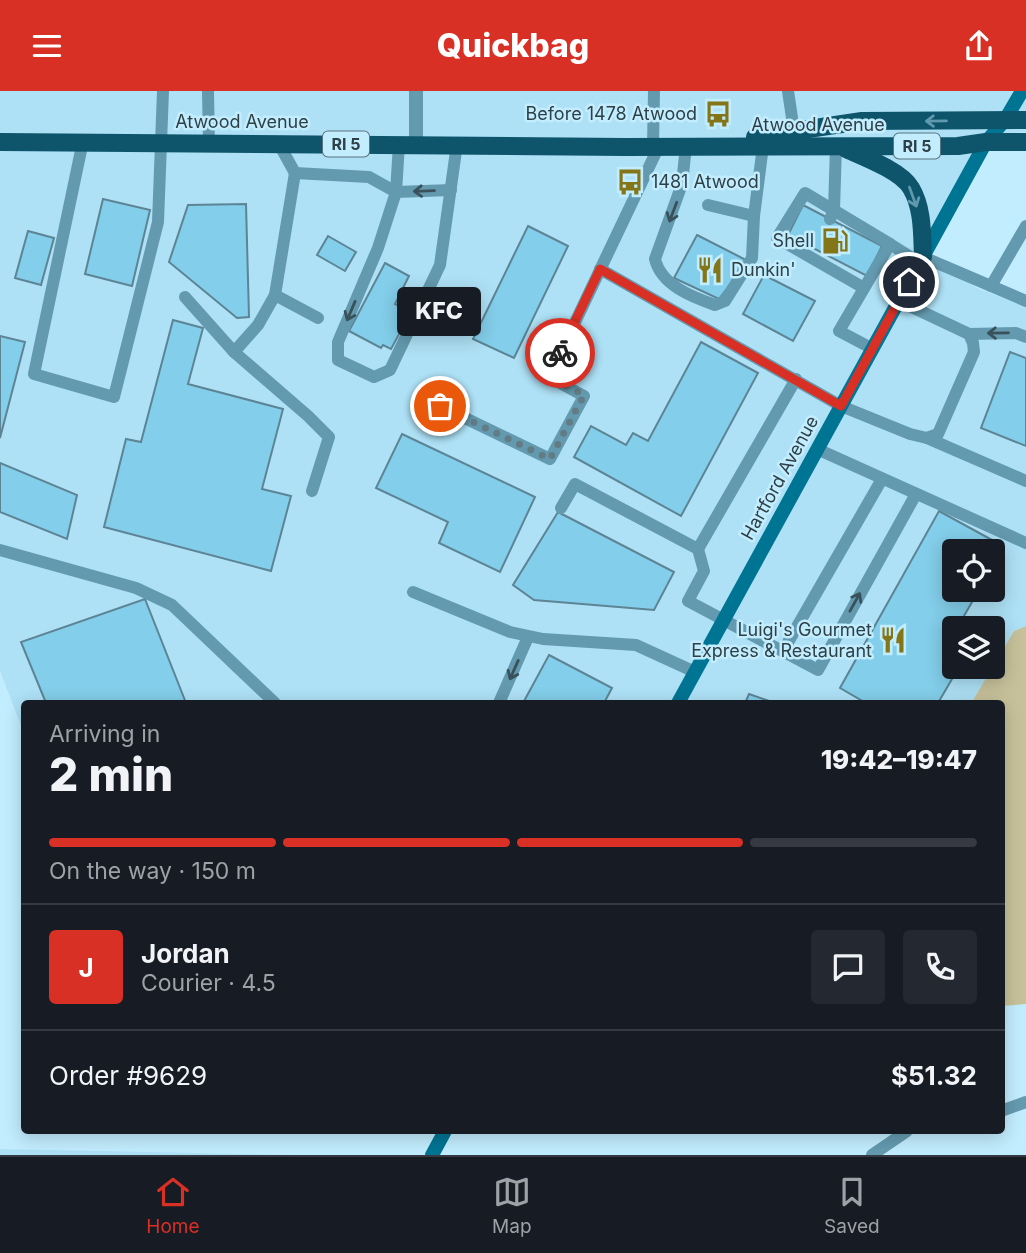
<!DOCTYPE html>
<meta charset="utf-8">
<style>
:root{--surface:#171b24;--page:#242831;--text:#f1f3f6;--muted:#9ea1a6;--line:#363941;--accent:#d93025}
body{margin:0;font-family:Inter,sans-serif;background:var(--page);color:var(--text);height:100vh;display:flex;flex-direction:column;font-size:26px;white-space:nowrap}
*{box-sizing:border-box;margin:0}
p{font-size:23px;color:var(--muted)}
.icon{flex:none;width:38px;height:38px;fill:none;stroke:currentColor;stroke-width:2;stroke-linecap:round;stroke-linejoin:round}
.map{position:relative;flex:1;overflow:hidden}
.sheet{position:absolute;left:21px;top:609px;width:984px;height:434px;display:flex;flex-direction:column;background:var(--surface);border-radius:7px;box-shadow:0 4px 18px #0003}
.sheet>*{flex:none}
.fabs{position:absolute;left:942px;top:448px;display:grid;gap:14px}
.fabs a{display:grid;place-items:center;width:63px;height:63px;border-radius:7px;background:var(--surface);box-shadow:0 4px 18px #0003;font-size:35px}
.pin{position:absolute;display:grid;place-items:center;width:60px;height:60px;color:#fff;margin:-30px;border:4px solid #fff;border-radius:50%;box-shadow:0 2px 7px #0007}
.courier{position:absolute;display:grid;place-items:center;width:70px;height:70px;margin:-35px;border:5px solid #d93025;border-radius:50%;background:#fff;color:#222;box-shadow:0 2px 9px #0007}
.bubble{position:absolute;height:49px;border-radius:7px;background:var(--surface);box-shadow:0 4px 18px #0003;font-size:23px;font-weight:800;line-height:49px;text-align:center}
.head em{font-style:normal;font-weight:800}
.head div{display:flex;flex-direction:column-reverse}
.head{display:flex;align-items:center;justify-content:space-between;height:119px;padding:0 28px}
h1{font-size:46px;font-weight:800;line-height:52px}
.bar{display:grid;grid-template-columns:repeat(4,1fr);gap:10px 7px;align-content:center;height:84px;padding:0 28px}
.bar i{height:9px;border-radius:5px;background:var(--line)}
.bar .on{background:var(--accent)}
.bar p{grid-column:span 4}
.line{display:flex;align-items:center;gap:18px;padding:0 28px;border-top:2px solid var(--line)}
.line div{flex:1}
.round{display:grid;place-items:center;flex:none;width:74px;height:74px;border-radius:7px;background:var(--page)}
header{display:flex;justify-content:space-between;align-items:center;height:91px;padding:0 28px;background:var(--accent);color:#fff;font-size:32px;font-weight:800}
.tab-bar{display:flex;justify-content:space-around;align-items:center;height:98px;border-top:2px solid var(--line);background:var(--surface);font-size:19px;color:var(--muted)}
.tab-bar a{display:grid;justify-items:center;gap:4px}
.tab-bar .on{color:var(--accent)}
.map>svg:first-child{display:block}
.built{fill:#aee1f6;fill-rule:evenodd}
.green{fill:#c7c19b}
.building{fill:#83ceea;stroke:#5d8494;stroke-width:2}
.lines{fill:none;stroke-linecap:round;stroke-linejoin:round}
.lane{stroke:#649aaf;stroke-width:12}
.street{stroke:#649aaf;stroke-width:14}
.secondary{stroke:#007493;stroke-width:14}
.primary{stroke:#0e556b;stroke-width:18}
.oneway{stroke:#5f99ad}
.oneway2{stroke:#39515b}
.done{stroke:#627c86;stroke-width:7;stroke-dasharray:0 12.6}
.route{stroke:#d93025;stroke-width:9}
.labels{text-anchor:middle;stroke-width:5;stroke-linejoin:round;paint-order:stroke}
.shield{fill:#c2edfe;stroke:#5a737d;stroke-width:2}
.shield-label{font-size:16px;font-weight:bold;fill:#2e3f46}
.poi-label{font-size:18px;fill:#2e3f46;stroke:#c2edfe;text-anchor:end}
.street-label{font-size:18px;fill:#2e3f46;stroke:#c2edfe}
</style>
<header><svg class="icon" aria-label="menu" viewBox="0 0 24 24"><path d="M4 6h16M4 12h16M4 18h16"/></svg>Quickbag<svg class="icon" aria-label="share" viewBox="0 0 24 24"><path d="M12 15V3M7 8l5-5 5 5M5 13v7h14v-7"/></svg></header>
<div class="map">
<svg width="1026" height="1064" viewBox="0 0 1026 1064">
<rect width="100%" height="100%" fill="#c2edfe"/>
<g class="built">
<path d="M0 0H1026V41L997 43 930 167 977 197 1026 216V535L1014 540 973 609 967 612H24V642L0 580ZM954 460H992V499H954ZM954 537H992V576H954Z"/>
<polygon points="0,1058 296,1064 0,1064"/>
</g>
<polygon class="green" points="1026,535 1026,913 1001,915 1001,612 967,612 973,609 1014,540"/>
<g class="building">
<polygon points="103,108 150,119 132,195 85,183"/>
<polygon points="246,113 249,226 237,227 169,171 188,114"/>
<polygon points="803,114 882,155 867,185 788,144"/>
<polygon points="528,135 568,155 514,267 473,248"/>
<polygon points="28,140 54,147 41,194 15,187"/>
<polygon points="697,144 748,170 719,208 674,187"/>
<polygon points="328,145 356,161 345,180 317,164"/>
<polygon points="385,172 409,185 395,213 411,221 391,258 383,254 381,257 349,240"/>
<polygon points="764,184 815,210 793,250 743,223"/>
<polygon points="173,229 203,237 188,293 283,318 262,398 291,405 271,480 104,436 126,348 141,351"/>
<polygon points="0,245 25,251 0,347"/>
<polygon points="701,251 758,282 681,425 574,366 591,335 626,354 633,342 648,350"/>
<polygon points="1010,261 1026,267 1026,355 981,337"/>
<polygon points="402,343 535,406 500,481 439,452 448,431 376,397"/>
<polygon points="0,372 77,404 67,448 0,421"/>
<polygon points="939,420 1003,455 992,474 992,460 954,460 954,499 979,499 957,537 954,537 954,576 959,576 938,612 866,612 840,597"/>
<polygon points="558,421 674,481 654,519 534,509 513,494"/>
<polygon points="145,508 186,612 46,612 21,551"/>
<polygon points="549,564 612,597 604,612 523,612"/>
<polygon points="749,603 775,612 745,612"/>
</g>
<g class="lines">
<g class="lane">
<polyline points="208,0 209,52"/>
<polyline points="788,0 794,40"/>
<polyline points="83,50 34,283 114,306 158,131 163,0"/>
<polyline points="279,53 295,82 369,86 396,101 451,99"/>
<polyline points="399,53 396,101 378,157 338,251 338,269 374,286 390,279 440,174 457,53"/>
<polyline points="653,55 654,0"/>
<path d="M686 55 682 93 655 168C661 194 692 206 715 214L725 210 752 167 754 125 763 55"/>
<polyline points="295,82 275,204 318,227"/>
<polyline points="708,114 754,125"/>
<polyline points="830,128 834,119 836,55"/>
<polyline points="923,166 1026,210"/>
<polyline points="600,178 841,315 910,343 927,347 938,343 974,261 973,252 969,243 899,210"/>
<polyline points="991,195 1026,135"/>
<polyline points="864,197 777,147 805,102 890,153"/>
<polyline points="275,204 258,234 234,261 308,325 329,346 312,400"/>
<polyline points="185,206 234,261"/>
<polyline points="969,243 1016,242 1026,246"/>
<polyline points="873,258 839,240 890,153 920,172"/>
<polyline points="440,315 550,368 584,305 549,286 659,55"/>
<polyline points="927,347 1026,390"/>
<polyline points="817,358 1026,452"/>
<polyline points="561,417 575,393 698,458 704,480 688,510 818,579 916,403"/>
<polyline points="698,458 796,288"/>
<polyline points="0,459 136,497 172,514 275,612"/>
<polyline points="413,501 510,541 543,548 636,554 695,581"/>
<polyline points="783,560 882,388"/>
<polyline points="499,612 528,546"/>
<polyline points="1001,1020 1026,1011"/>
<polyline points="872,1064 907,1040"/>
</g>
<polyline class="street" points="416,0 416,54"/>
<g class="secondary">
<polyline points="678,612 986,51 1005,29 1022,0"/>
<polyline points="432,1064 445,1040"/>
</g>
<g class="primary">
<polyline points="755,46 862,30 1026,29"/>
<polyline points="0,51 626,56 958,55 986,51 1026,51"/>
<path d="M846 58C864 66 901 80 911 97 923 117 922 143 923 166"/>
</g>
</g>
<defs><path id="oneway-shaft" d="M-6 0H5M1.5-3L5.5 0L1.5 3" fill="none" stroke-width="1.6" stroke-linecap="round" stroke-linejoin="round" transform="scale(1.75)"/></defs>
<g class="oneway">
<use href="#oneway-shaft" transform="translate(936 30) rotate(179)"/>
<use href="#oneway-shaft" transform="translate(913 106) rotate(70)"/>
</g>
<g class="oneway2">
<use href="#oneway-shaft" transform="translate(424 100) rotate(178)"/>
<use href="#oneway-shaft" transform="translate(673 121) rotate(111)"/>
<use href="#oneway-shaft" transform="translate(351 220) rotate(113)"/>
<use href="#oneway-shaft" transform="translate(998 242) rotate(179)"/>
<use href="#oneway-shaft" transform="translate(855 511) rotate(-61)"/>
<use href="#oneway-shaft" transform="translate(514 579) rotate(114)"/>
</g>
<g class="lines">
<polyline class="done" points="440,315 550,368 584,304 549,286 560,262"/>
<polyline class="route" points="560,262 600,178 841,315 909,191"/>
</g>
<defs>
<g id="bus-bare" transform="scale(2.1)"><path d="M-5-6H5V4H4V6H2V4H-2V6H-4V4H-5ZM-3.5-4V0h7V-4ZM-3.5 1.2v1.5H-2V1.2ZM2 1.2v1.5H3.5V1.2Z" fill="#847518" stroke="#c2edfe" stroke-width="2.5" paint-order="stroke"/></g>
<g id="fuel-bare" transform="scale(2.1)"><path d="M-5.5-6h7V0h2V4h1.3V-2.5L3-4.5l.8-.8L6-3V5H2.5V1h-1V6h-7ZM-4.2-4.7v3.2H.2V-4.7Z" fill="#847518" stroke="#c2edfe" stroke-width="2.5" paint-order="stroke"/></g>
<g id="restaurant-bare" transform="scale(2.1)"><path d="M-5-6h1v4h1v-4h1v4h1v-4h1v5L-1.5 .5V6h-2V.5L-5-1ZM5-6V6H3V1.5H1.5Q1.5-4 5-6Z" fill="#847518" stroke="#c2edfe" stroke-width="2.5" paint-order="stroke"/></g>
</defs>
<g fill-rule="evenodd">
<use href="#bus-bare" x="718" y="23"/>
<use href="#bus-bare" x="630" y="91"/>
<use href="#fuel-bare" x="835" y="150"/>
<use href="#restaurant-bare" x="710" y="179"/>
<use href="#restaurant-bare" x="893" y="549"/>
</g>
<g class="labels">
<g class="shield">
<rect x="323" y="40.5" width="46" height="25" rx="5"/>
<rect x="894" y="42.5" width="46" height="25" rx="5"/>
</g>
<g class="shield-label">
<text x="346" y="59">RI 5</text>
<text x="917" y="61">RI 5</text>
</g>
<g class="poi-label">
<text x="697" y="29">Before 1478 Atwood</text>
<text x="651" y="97" text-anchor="start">1481 Atwood</text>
<text x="814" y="156">Shell</text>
<text x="731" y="185" text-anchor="start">Dunkin'</text>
<text x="872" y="545">Luigi's Gourmet<tspan x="872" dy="21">Express &amp; Restaurant</tspan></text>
</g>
<g class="street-label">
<text x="242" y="37">Atwood Avenue</text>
<text x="818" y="40">Atwood Avenue</text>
<text transform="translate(780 387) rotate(-61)" y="6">Hartford Avenue</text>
</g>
</g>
</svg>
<div class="fabs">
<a><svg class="icon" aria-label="locate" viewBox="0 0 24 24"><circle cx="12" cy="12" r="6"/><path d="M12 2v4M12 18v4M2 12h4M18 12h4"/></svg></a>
<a><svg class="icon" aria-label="layers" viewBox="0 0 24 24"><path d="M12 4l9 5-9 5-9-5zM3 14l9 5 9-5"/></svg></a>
</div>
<div class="pin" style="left:440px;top:315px;background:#ea580c"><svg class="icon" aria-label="bag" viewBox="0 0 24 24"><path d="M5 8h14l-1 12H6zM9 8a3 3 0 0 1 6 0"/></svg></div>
<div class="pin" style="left:909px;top:191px;background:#1f2937"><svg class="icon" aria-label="home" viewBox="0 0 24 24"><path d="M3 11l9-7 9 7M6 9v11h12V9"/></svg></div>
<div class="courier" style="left:560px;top:262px"><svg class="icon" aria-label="bike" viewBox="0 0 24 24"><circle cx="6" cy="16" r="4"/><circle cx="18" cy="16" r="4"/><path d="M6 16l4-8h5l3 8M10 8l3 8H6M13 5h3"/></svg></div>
<div class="bubble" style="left:397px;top:196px;width:84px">KFC</div>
<section class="sheet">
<div class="head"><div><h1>2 min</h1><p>Arriving in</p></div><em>19:42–19:47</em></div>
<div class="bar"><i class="on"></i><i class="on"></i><i class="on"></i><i></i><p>On the way · 150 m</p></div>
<div class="line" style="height:126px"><b class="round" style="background:var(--accent);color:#fff">J</b><div><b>Jordan</b><p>Courier · 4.5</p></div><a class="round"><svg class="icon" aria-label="chat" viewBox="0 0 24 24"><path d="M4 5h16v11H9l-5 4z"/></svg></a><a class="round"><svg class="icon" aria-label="phone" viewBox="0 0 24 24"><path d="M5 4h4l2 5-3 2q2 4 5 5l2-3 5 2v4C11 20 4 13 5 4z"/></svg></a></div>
<div class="line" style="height:91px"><div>Order #9629</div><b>$51.32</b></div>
</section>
</div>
<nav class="tab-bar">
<a class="on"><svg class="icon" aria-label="home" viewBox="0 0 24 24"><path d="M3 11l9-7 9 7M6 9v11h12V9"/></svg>Home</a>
<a><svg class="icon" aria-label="map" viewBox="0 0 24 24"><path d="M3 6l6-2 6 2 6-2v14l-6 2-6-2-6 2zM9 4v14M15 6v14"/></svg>Map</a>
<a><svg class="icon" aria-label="saved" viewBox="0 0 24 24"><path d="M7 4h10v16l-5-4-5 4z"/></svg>Saved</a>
</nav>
